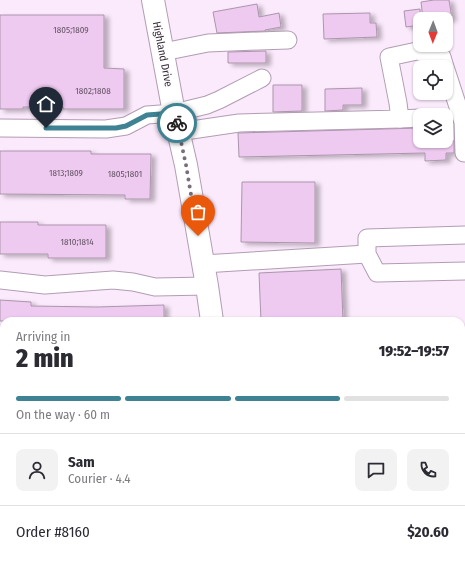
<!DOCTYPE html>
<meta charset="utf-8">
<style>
:root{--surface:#fff;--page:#f2f2f3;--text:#2b2b33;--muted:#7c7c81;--line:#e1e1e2;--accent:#3f8293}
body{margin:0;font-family:"Fira Sans Condensed",sans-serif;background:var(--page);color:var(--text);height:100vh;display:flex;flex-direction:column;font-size:15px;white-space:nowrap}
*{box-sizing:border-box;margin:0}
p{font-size:13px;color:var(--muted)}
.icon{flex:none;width:22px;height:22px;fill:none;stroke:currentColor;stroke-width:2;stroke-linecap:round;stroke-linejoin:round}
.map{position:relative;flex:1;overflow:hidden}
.details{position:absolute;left:0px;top:317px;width:465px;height:248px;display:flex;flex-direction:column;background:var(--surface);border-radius:12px 12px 0 0;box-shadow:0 1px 3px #0004}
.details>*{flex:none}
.needle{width:26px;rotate:181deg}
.tools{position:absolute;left:413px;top:12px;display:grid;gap:8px}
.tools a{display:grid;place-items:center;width:40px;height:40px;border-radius:8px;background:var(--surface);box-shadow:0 1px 3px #0004;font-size:20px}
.pin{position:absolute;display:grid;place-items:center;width:34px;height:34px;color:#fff;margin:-41px -17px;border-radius:50% 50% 50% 0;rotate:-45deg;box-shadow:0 0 4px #0007}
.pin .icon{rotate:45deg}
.courier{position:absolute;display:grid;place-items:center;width:40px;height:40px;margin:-20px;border:3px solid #3f8293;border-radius:50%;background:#fff;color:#222;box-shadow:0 1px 5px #0007}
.overview em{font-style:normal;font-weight:800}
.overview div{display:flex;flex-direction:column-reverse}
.overview{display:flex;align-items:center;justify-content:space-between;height:68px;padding:0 16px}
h1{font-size:26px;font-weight:800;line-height:30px}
.bar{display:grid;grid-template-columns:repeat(4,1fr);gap:6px 4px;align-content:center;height:48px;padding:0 16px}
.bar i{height:5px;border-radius:3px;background:var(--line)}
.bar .current{background:var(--accent)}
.bar p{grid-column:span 4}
.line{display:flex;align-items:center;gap:10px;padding:0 16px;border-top:1px solid var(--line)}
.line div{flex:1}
.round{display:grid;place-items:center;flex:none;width:42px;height:42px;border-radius:8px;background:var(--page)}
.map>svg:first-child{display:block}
.building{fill:#eec9f0;stroke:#ab96ac;filter:url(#shadow)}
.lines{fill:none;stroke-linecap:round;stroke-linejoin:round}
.minor-casing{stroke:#b29db3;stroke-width:19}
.major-casing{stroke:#b29db3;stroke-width:24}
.minor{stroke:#fff;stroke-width:17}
.major{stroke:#fff;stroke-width:22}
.done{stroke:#7a6e7b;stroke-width:4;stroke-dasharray:0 7.2}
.route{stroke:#3f8293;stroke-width:5}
.labels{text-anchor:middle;stroke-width:4;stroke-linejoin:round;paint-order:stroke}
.number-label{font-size:9px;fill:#635364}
.street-label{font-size:11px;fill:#352c35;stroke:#fdfdfd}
</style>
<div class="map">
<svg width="465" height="565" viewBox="0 0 465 565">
<defs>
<filter id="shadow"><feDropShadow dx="4.5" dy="2.5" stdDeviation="2" flood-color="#0004"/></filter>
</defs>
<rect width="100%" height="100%" fill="#fbe9fc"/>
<g class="building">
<polygon points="434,0 449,0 452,19 423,19 421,2"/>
<polygon points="257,4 259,17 279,13 281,27 265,30 265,31 217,33 213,12"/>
<polygon points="420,9 420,25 406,27 404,11"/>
<polygon points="370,13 370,23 376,23 377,37 324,39 323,14"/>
<polygon points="0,15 104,15 104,68 124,69 124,109 63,109 63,107 23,107 23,109 0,109"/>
<polygon points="266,51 266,63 228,63 228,52"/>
<polygon points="273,85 302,85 302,111 273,112"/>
<polygon points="362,88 362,105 343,105 343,110 325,111 325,89"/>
<polygon points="420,128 420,141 454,141 454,153 446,153 446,160 425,161 425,153 239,157 238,133"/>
<polygon points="0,151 91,151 91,154 151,154 150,199 125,199 125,195 0,194"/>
<polygon points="242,182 315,182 315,243 241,242"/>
<polygon points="0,222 38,222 38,225 106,225 106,258 48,258 48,254 0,254"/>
<polygon points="341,269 343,321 261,321 259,273"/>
<polygon points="0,300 31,302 31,306 97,307 164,305 164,321 0,321"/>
</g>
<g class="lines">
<g class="minor-casing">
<g id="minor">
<polyline points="163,52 208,43 259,41 288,40"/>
<polyline points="446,70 463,122 464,153"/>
<polyline points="400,119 420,118"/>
<polyline points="0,128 106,129 126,126 147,115 174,113 207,105 219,100 262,78"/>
<polyline points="178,132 239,123 400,119 398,103 389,57 417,51 442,57 445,67"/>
<polyline points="465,235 367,238 367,254 377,273 465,271"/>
<polyline points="203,264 367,254"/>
<polyline points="0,280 45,285 113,280 133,282 155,287 207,286"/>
<polyline points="0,357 4,357"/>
<polyline points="461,534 465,544"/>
<polyline points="0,555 5,565"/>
</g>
</g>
<g class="major-casing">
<g id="major">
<polyline points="153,0 174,113 186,165 207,286 212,321"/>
<polyline points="265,561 266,565"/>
</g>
</g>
<use href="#minor" class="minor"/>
<use href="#major" class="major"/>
</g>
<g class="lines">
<polyline class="done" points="177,123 186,165 198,236"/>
<polyline class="route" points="46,128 116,128 126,126 147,115 174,113 177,123"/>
</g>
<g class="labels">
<g class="number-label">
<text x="71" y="33">1805;1809</text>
<text x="93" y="94">1802;1808</text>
<text x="66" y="176">1813;1809</text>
<text x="125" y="177">1805;1801</text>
<text x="77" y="245">1810;1814</text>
</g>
<g class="street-label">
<text transform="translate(163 54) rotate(79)" y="4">Highland Drive</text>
</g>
</g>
</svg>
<div class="tools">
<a><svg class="needle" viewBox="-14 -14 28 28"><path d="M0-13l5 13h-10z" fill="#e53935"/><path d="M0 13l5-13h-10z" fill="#7c7c81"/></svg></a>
<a><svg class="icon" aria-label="locate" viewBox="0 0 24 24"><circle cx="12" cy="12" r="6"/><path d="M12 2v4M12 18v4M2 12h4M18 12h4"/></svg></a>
<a><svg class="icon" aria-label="layers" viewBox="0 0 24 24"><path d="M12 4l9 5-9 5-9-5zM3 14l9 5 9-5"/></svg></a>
</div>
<div class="pin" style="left:198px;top:236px;background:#ea580c"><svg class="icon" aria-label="bag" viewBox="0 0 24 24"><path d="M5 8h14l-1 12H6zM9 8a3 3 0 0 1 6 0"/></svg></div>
<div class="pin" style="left:46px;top:128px;background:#1f2937"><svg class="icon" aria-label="home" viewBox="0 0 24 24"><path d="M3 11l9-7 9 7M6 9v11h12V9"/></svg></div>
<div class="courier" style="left:177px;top:123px"><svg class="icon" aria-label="bike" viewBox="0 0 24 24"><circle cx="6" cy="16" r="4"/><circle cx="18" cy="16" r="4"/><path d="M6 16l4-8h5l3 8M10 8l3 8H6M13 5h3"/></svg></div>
<section class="details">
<div class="overview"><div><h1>2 min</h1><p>Arriving in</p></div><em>19:52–19:57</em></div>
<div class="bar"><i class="current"></i><i class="current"></i><i class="current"></i><i></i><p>On the way · 60 m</p></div>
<div class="line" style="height:72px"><a class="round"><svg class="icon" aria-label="person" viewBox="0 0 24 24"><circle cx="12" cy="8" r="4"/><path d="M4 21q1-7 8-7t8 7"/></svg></a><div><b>Sam</b><p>Courier · 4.4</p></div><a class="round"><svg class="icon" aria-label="chat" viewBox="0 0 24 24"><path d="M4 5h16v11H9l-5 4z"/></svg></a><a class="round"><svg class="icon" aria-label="phone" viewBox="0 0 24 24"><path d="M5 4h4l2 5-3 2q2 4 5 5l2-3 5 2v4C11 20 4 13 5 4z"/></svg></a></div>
<div class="line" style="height:52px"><div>Order #8160</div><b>$20.60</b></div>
</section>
</div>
